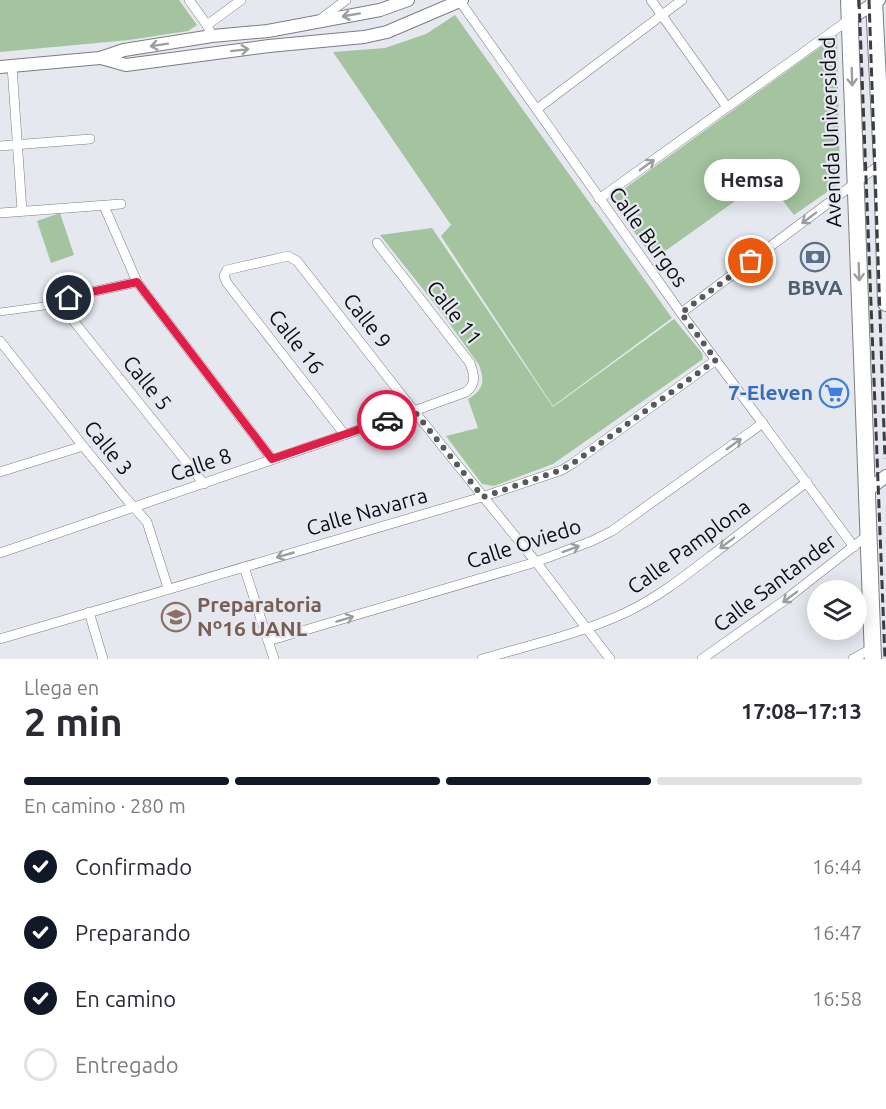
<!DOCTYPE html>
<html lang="es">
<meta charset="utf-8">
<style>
:root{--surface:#fff;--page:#f2f2f3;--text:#2b2b33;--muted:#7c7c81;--line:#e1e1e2;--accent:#111827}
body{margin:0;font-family:Ubuntu,sans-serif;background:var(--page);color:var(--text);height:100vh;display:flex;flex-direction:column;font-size:22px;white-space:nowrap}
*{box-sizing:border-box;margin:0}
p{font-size:20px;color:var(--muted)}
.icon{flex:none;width:33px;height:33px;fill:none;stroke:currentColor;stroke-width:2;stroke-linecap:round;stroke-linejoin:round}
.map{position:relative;height:659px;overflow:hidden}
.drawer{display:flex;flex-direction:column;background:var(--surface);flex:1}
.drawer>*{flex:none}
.controls{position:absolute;left:807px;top:580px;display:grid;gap:12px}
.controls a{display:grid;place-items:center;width:60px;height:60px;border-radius:50%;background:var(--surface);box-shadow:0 3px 15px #0003;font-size:30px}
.pin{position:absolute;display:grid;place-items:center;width:51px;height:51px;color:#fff;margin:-26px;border:3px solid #fff;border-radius:50%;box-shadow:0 2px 6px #0007}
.courier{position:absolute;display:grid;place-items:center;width:60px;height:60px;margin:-30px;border:4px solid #e11d48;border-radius:50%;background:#fff;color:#222;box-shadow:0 2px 8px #0007}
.bubble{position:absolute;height:42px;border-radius:21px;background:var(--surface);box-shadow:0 3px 15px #0003;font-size:20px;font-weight:700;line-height:42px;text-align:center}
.overview em{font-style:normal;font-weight:700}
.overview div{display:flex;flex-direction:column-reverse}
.overview{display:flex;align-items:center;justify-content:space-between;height:102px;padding:0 24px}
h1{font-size:39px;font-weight:700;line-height:45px}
.bar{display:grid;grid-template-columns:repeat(4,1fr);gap:9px 6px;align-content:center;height:72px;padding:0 24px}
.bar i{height:8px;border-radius:4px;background:var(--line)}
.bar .active{background:var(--accent)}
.bar p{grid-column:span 4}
ol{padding:0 24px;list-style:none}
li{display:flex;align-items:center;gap:18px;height:66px}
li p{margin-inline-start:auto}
li .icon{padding:6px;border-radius:50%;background:var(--accent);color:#fff;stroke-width:4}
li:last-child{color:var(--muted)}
li i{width:33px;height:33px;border:3px solid var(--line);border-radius:50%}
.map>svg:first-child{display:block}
.green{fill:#a3c49f}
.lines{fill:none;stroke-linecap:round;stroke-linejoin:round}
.pedestrian-casing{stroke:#7b7d84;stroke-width:8}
.minor-casing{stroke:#7b7d84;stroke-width:10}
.tertiary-casing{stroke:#7b7d84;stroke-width:14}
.trunk-casing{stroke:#7b7d84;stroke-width:18}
.pedestrian{stroke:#fff;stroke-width:7}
.minor{stroke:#fff;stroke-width:9}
.tertiary{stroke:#fff;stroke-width:12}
.trunk{stroke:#fff;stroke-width:16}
.rail{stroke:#3b3d40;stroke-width:3;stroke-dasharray:9 4.5;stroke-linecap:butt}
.oneway{stroke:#9d9e9f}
.done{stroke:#58595d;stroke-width:6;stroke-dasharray:0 10.8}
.route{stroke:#e11d48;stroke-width:8}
.labels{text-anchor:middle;stroke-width:4.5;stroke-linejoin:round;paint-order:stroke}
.street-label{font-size:21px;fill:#0b0c0e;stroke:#e6e8f0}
.service-label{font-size:21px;font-weight:bold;fill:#4e5e75;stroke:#e6e8f0}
.shop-label{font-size:21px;font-weight:bold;fill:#366cbe;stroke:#e6e8f0;text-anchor:end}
.education-label{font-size:21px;font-weight:bold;fill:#785e54;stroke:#e6e8f0;text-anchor:start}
</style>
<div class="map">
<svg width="886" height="659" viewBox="0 0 886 659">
<rect width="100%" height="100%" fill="#e6e8f0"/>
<g class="green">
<polygon points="0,0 179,0 197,25 188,31 129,40 0,52"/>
<polygon points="455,15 672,318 553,406 441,236 451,225 333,52 385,48 426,34"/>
<polygon points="837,35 840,183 794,215 766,179 654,259 610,199"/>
<polygon points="60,213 74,255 51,263 37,221"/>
<path d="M432 228 553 407 674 319 702 353 703 359 553 464 494 486 482 484 446 436 478 428 468 399C484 389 485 382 479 365L442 313 380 235Z"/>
</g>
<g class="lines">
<g class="pedestrian-casing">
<polyline id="pedestrian" points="0,312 66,303"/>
</g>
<g class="minor-casing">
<g id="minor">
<polyline points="189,0 207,25 212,36"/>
<polyline points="459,0 681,313 854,547"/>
<polyline points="651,0 727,107"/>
<polyline points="318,21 346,0"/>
<polyline points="207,25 241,0"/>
<polyline points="12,66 22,211"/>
<polyline points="537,109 682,0"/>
<polyline points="0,146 90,139"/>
<polyline points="599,199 850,19"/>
<polyline points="104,206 137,282 272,459"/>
<polyline points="0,213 121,204"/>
<path d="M137 282 73 296C65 300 65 306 68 314L204 484"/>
<polyline points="681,313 882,163"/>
<polyline points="0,341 83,446 123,495 147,522 168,588"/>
<polyline points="345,435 227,283 224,276 227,270 288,256 297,261 414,411 536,562 610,659"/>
<polyline points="0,472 83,446"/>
<path d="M0 553 414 411 466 392C477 384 474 374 470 363L377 243"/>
<polyline points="244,567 274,659"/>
<polyline points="89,612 103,659"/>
<polyline points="0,639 482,497 562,470 572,464 716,360"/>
<polyline points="268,641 536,562 592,541 612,531 763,423"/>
<path d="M482 659C530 645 579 634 625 613 657 598 685 576 712 555 744 531 775 506 807 482"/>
<polyline points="702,659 785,600 868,535"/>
<polyline points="853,659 873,648"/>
</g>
</g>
<g class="tertiary-casing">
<g id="tertiary">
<polyline points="850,19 879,0"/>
<polyline points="101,58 126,65 269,46 364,37 387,32 462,0"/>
<polyline points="0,67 100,58 124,50 212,36 268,31 380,10 408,0"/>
<polyline points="867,491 886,476"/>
</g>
</g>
<g class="trunk-casing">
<g id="trunk">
<polyline points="849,0 873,659"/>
<polyline points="874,0 882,163 886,303"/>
</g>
</g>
<use href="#pedestrian" class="pedestrian"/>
<use href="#minor" class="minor"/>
<use href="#tertiary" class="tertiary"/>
<use href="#trunk" class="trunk"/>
<g class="rail">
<polyline points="859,0 885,659"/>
<polyline points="869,0 885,459"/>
</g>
</g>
<defs><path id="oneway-shaft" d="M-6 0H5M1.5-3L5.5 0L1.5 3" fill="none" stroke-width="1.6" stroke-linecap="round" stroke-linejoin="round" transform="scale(1.5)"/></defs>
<g class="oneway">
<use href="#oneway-shaft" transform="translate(351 15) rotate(170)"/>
<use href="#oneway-shaft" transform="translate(159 45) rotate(171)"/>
<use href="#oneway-shaft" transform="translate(240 50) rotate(-7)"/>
<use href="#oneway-shaft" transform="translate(852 77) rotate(88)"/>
<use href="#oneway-shaft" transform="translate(647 165) rotate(-36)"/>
<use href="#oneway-shaft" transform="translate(809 218) rotate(143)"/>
<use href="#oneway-shaft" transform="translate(859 272) rotate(88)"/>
<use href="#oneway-shaft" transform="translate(734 444) rotate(-36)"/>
<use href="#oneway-shaft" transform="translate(727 543) rotate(143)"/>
<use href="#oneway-shaft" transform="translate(571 549) rotate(-20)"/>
<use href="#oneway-shaft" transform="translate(285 555) rotate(164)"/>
<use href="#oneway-shaft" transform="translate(790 597) rotate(143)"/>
<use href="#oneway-shaft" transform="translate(345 619) rotate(-17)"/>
</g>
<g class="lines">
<polyline class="done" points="387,420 414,411 483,497 561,470 572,464 716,360 681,313 751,261"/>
<polyline class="route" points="69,298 73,296 137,282 272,459 387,420"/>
</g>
<defs>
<g id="bank-ring" transform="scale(1.5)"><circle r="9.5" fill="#e6e8f0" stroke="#5c6f8a" stroke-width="1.5"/><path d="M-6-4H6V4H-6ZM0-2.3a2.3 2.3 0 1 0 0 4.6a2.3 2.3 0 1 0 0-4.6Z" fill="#5c6f8a"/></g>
<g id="supermarket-ring" transform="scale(1.5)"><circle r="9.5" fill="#e6e8f0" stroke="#3f7fe0" stroke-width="1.5"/><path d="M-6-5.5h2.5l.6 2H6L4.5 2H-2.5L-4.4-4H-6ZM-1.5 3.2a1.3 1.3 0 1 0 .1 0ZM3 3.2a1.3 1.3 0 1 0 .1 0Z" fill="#3f7fe0"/></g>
<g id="school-ring" transform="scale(1.5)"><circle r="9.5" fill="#e6e8f0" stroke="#8d6e63" stroke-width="1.5"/><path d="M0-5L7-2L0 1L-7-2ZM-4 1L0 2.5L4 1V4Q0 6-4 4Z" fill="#8d6e63"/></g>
</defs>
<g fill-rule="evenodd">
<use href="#bank-ring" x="815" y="257"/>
<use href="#supermarket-ring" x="834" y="393"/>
<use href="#school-ring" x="176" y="617"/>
</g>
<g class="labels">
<g class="street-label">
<text transform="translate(831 132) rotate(-92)" y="7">Avenida Universidad</text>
<text transform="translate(648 237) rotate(54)" y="7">Calle Burgos</text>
<text transform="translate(454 313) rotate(52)" y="7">Calle 11</text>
<text transform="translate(367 321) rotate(52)" y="7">Calle 9</text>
<text transform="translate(296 342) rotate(52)" y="7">Calle 16</text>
<text transform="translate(147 383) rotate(51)" y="7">Calle 5</text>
<text transform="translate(108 448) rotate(51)" y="7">Calle 3</text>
<text transform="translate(201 465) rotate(-19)" y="7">Calle 8</text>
<text transform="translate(367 512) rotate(-16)" y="7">Calle Navarra</text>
<text transform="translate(524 544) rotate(-18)" y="7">Calle Oviedo</text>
<text transform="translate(689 547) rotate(-36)" y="7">Calle Pamplona</text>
<text transform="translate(775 583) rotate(-37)" y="7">Calle Santander</text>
</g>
<g class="service-label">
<text x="815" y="295">BBVA</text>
</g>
<g class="shop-label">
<text x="813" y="400">7-Eleven</text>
</g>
<g class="education-label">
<text x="197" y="612">Preparatoria<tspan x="197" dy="24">Nº16 UANL</tspan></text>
</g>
</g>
</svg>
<div class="controls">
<a><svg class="icon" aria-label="layers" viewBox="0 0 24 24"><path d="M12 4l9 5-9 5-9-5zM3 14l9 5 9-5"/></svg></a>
</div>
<div class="pin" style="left:751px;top:261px;background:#ea580c"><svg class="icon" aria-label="bag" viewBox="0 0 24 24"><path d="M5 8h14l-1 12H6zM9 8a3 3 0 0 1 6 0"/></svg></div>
<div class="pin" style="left:69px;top:298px;background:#1f2937"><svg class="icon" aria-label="home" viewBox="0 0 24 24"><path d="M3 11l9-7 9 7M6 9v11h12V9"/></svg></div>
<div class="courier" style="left:387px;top:420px"><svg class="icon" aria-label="car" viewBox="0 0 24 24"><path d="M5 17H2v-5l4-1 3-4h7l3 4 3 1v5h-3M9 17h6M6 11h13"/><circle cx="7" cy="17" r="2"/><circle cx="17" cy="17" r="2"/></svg></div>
<div class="bubble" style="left:704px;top:159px;width:96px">Hemsa</div>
</div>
<section class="drawer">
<div class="overview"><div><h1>2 min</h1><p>Llega en</p></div><em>17:08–17:13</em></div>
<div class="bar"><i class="active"></i><i class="active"></i><i class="active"></i><i></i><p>En camino · 280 m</p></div>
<ol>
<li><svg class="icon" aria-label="check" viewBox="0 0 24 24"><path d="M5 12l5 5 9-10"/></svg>Confirmado<p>16:44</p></li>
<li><svg class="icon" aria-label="check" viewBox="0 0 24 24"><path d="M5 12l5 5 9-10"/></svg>Preparando<p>16:47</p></li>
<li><svg class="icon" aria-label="check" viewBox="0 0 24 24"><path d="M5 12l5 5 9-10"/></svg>En camino<p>16:58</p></li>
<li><i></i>Entregado</li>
</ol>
</section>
